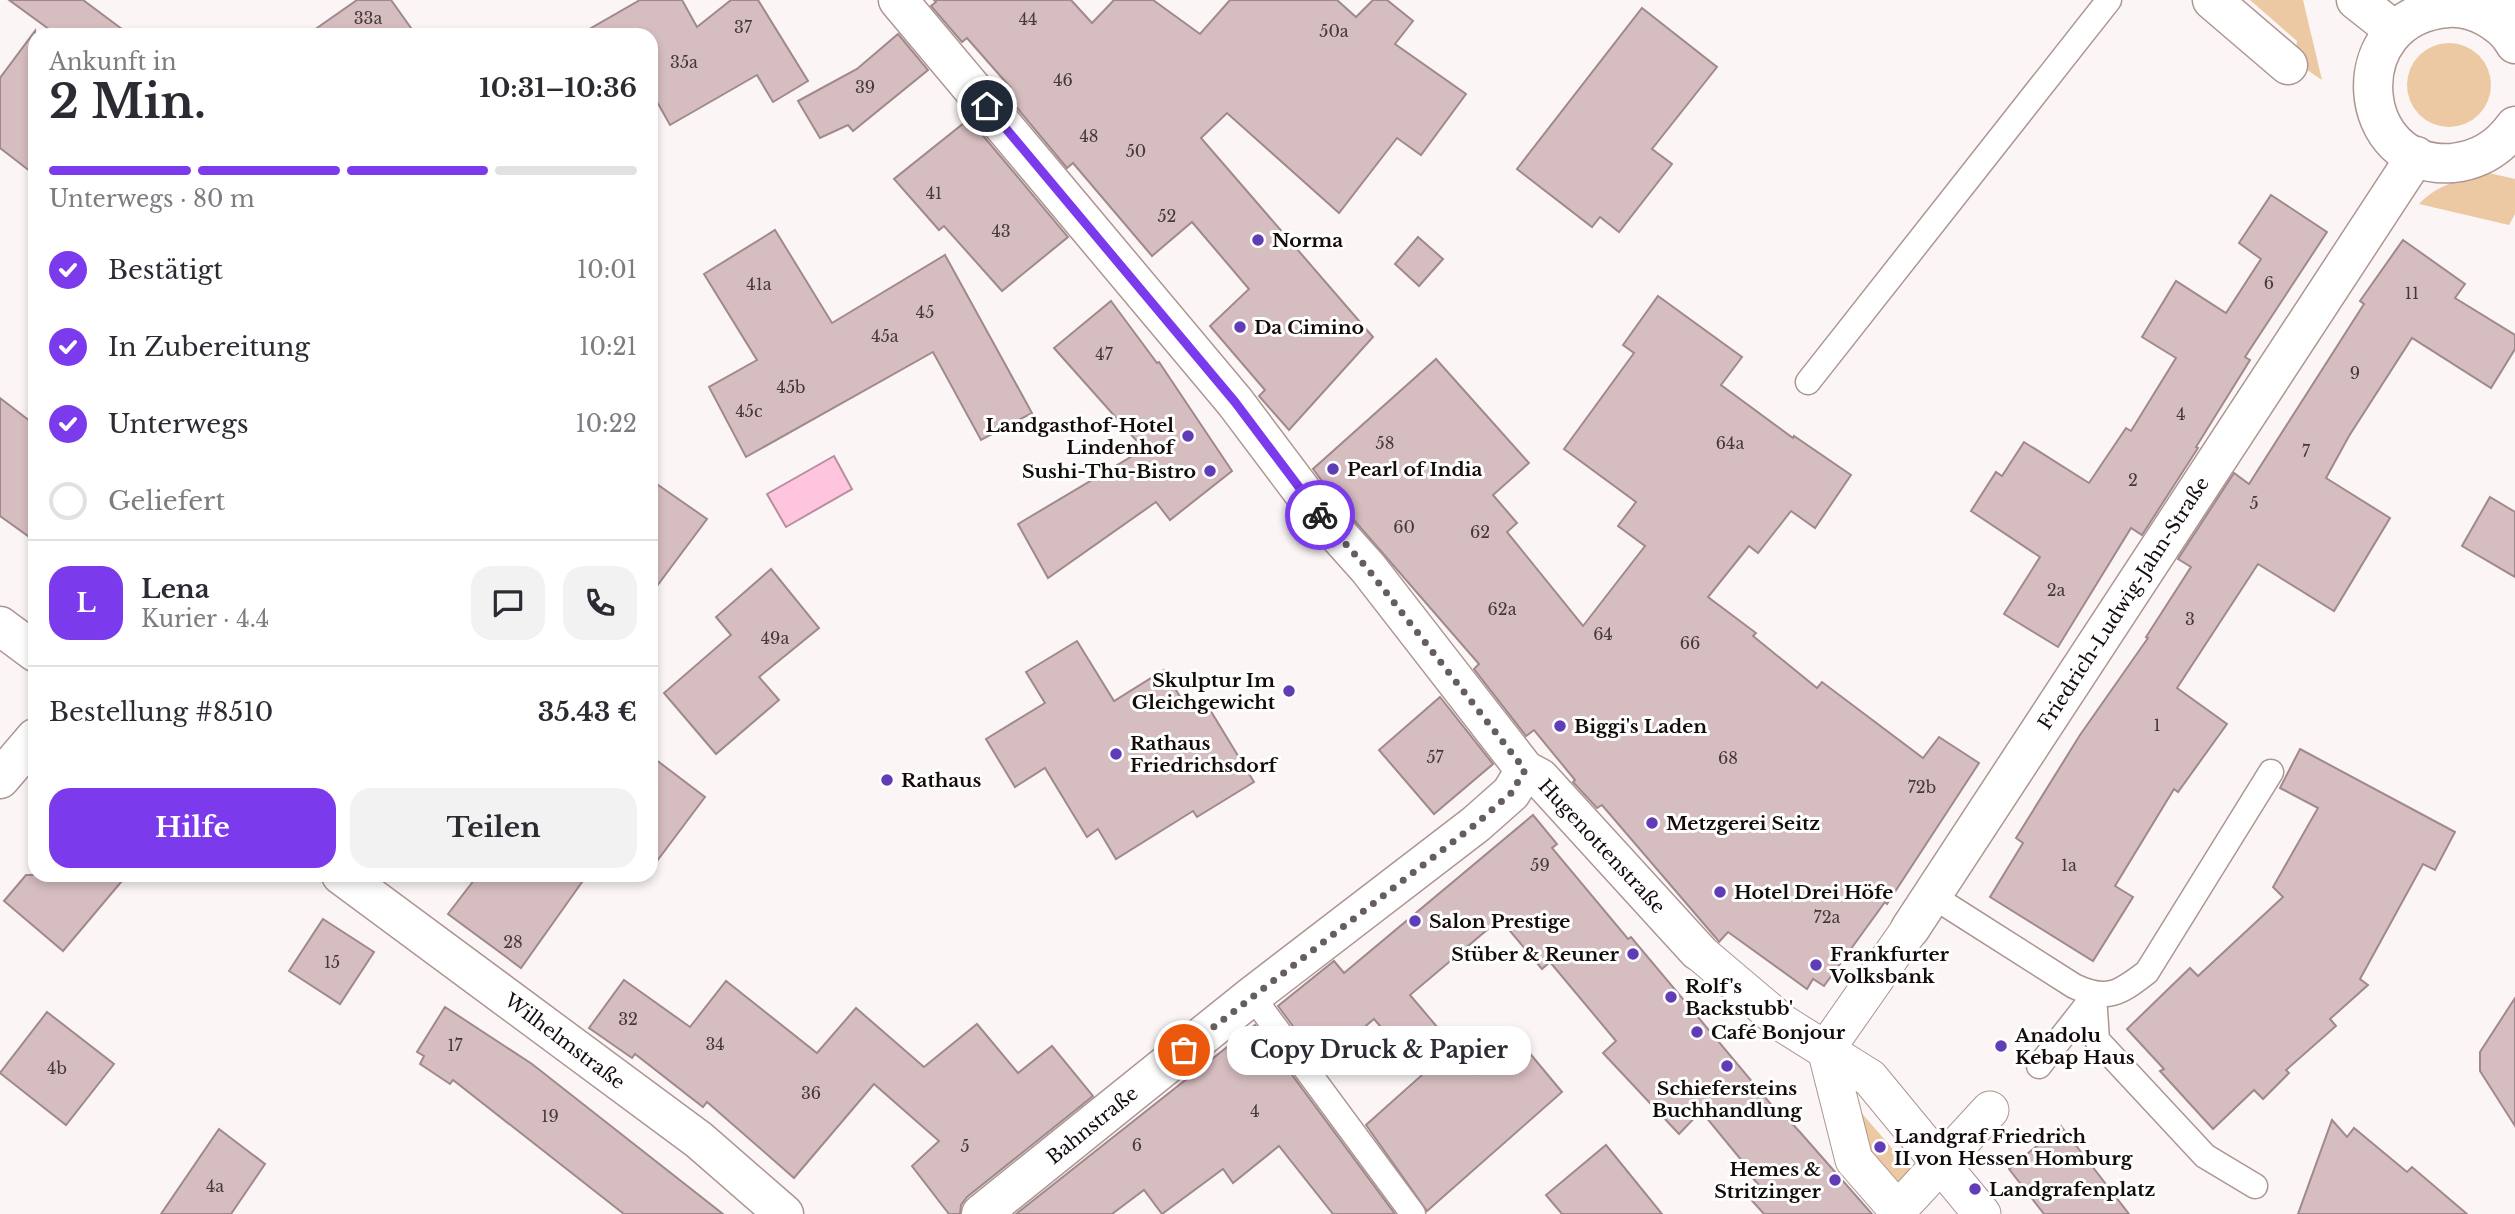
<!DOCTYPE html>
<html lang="de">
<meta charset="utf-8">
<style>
:root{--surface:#fff;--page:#f2f2f3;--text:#2b2b33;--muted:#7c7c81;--line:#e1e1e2;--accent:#7c3aed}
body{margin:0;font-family:"Libre Baskerville",serif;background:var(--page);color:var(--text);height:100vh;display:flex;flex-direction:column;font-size:26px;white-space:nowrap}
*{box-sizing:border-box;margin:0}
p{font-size:23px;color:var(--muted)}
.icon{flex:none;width:38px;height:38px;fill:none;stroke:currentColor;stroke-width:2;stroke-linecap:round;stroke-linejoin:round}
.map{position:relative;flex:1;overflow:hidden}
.sheet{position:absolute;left:28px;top:28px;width:630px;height:854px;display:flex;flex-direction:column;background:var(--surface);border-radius:21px;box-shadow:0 4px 10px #0003}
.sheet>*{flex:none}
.pin{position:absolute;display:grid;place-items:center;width:60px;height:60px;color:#fff;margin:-30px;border:4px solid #fff;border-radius:50%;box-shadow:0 2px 7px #0007}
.courier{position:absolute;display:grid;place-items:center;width:70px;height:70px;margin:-35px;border:5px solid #7c3aed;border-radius:50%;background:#fff;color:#222;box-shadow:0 2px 9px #0007}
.bubble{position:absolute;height:49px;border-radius:21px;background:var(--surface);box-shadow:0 4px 10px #0003;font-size:23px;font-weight:700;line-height:49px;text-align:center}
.head em{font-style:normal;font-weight:700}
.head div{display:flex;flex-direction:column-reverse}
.head{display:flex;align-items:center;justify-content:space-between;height:119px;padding:0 21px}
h1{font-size:46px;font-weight:700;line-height:52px}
.bar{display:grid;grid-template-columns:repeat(4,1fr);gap:10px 7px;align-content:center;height:84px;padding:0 21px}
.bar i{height:9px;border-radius:5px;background:var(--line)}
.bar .on{background:var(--accent)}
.bar p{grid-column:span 4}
.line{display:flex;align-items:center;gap:18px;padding:0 21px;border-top:2px solid var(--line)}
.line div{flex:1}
.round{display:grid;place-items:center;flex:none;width:74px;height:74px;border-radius:21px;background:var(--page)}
ol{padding:0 21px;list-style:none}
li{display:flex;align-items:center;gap:21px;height:77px}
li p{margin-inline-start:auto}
li .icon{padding:7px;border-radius:50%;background:var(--accent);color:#fff;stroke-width:4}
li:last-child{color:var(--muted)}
li i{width:38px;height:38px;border:4px solid var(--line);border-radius:50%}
.button{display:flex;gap:14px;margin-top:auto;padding:14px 21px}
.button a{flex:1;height:80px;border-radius:21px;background:var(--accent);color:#fff;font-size:28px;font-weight:700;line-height:80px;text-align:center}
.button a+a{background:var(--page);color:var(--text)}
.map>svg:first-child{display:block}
.green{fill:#ecc9a3}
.water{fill:#ffc4de;stroke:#b88d9e;stroke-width:2}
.building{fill:#d6bdc0;stroke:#a0898c;stroke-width:2}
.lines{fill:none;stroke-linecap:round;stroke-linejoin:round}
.service-casing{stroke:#ad9691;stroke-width:27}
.pedestrian-casing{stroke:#ad9691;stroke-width:39}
.minor-casing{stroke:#ad9691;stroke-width:41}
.tertiary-casing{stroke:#ad9691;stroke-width:41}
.service{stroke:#fff;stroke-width:24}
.pedestrian{stroke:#fff;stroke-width:37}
.minor{stroke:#fff;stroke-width:38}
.tertiary{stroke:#fff;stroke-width:38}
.done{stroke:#655e5c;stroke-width:7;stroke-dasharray:0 12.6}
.route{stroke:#7c3aed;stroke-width:9}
.poi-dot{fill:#603db6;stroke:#fff;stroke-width:2.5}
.labels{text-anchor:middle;stroke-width:6;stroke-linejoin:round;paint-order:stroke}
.number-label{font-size:16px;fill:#443838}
.poi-label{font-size:19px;font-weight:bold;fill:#140c0a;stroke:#fff;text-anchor:start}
.street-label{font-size:19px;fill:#140c0a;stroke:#fff}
</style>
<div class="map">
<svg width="2515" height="1214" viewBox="0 0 2515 1214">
<rect width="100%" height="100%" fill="#fbf6f5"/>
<g class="green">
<polygon points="2250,0 2303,0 2322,80 2294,61 2297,41"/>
<circle cx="2449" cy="85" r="42"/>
<path d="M2489 173 2515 179V214L2509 225 2419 204C2437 184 2464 178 2489 173Z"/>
<polygon points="1858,1109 1911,1170 1891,1189 1863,1154"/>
</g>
<polygon class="water" points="834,456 852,489 786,527 767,494"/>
<g class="building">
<polygon points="9,0 83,0 130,35 57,35"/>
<polygon points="357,0 391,0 416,35 307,35"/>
<polygon points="640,0 682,0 697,27 731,0 758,0 808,81 773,102 757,75 670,125 651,91 651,35 579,35"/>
<polygon points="934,0 1071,0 1092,23 1114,0 1153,0 1200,34 1230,0 1337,0 1356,17 1373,0 1387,0 1413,21 1395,44 1466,94 1421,155 1397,138 1339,213 1227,113 1201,138 1373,337 1289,430 1259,396 1265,390 1210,326 1249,289 1192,222 1152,256 1073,163 1067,168 1004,92 1010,87 967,38 962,42 931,6 936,2"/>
<polygon points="1642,8 1717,67 1652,149 1672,164 1619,232 1600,217 1592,227 1517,169"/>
<polygon points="35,31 35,175 0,148 0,78"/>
<polygon points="898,34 928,70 853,131 848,125 820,138 798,101 857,69"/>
<polygon points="969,119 1068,237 1002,291 944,226 939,230 894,179"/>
<polygon points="2271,195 2327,232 2245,357 2250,360 2196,447 2198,448 2142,535 2131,528 2058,647 2004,614 2040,557 1971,511 1996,472 2002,476 2024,442 2089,483 2126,428 2131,431 2176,358 2142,337 2176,281 2226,313 2261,259 2239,243"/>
<polygon points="775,230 832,323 945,255 1032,413 981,440 933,352 746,457 709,387 757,360 704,274"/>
<polygon points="1418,237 1443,259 1419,286 1395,264"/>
<polygon points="2403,240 2465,284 2455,298 2515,335 2515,349 2491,388 2412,338 2349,436 2326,478 2390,518 2334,611 2258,564 2177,688 2227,724 2178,792 2174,789 2115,886 2133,897 2093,961 1990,897 2023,843 2016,838 2080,735 2148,638 2146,637 2191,567 2178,559 2234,473 2249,484 2364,304 2360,301"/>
<polygon points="1658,296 1742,357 1721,385 1793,438 1794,436 1851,475 1815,528 1791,511 1758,553 1749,546 1708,597 1756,633 1753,636 1817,688 1822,682 1923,758 1939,737 1979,763 1887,904 1885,902 1824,986 1813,979 1807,989 1728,932 1719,942 1716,938 1602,805 1597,808 1573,782 1575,780 1534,730 1526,736 1474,669 1479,664 1334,497 1313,469 1436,359 1529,463 1493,495 1517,523 1507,532 1583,626 1645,546 1618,526 1636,502 1564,449 1634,353 1623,345"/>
<polygon points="1111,301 1157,363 1159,362 1232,471 1170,520 1156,502 1048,578 1018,524 1144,449 1054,348"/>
<polygon points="0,398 35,425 35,541 0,516"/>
<polygon points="651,480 707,519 651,594"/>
<polygon points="2490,497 2515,512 2515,577 2462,546"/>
<polygon points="771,569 819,628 759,677 779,700 716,754 664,693 731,635 716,617"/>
<polygon points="1077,641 1114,701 1164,670 1188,710 1204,700 1254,782 1197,817 1193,811 1116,859 1098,829 1087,837 1045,768 1015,787 986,739 1045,703 1026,672"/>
<polygon points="1440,697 1493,764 1434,814 1379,750"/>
<polygon points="2300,749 2455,832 2435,870 2423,864 2360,979 2368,985 2330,1019 2336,1026 2286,1070 2289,1073 2263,1099 2254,1090 2213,1129 2160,1071 2164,1069 2127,1029 2190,968 2198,976 2283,897 2273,887 2318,808 2280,788"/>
<polygon points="651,756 705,797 651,869"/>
<polygon points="1533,815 1557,844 1552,848 1628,939 1631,937 1780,1115 1782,1113 1799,1131 1872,1214 1764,1214 1746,1194 1758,1184 1750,1175 1752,1173 1701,1111 1679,1134 1603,1053 1616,1041 1550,962 1542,969 1500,919 1410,995 1477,1074 1517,1038 1562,1092 1427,1211 1366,1125 1422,1075 1374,1019 1321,1064 1278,1006 1334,961 1344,973"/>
<polygon points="26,875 127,875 63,951 4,901"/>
<polygon points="478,875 587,875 521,968 448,914"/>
<polygon points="323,919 374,952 340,1004 289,971"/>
<polygon points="624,980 690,1027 726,981 817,1053 856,1008 924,1067 977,1024 1018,1073 1052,1046 1093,1096 967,1197 961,1205 960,1214 949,1214 912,1166 939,1141 874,1084 794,1178 707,1102 703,1107 635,1054 632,1058 589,1028"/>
<polygon points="2515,998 2515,1126 2480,1071 2480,1052"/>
<polygon points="445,1007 532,1064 723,1214 624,1214 453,1080 450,1084 420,1064 424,1056 417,1052"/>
<polygon points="47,1012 114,1064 66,1125 0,1073"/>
<polygon points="1255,1025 1395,1214 1333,1214 1279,1146 1233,1183 1223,1169 1162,1214 1144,1190 1112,1214 1016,1214"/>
<polygon points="2332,1120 2347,1137 2354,1128 2407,1172 2412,1167 2467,1214 2298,1214"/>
<polygon points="2061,1126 2129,1214 2044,1214 2009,1169"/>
<polygon points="219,1129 265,1164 231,1214 161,1214"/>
<polygon points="1606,1145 1662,1214 1562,1214 1546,1195"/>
</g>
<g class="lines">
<g class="service-casing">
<g id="service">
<polyline points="1808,382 2109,0"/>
<path d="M1931 895 2074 986C2107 1002 2120 993 2147 972L2271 772"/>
<polyline points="1252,996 1413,1214"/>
<polyline points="2094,996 2097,1040 2205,1156 2255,1186"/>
<polyline points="2039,1066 2094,996"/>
</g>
</g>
<g class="pedestrian-casing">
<g id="pedestrian">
<polyline points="1698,951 1784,1024 1870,1078 1982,1214"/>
<polyline points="1826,1049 1854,1160 1901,1214"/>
<polyline points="1826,1049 1910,929"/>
<polyline points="1909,1198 1990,1110"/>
</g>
</g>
<g class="minor-casing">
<g id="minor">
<polyline points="898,0 1235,402 1317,511 1368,568 1525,770 1540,778 1698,951"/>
<polyline points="2212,0 2288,65"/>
<polyline points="2496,23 2513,0"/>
<polyline points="0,626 35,652"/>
<polyline points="0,779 35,738"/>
<polyline points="341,875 699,1140 784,1214"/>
<polyline points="1910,929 2416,156"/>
<polyline points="981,1214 1252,996 1476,824 1511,793 1525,770"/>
</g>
</g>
<g class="tertiary-casing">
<g id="tertiary">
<polyline points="2356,0 2394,30"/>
<path d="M2515 44C2503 22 2473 6 2448 8 2341 16 2354 171 2453 163 2480 160 2499 148 2515 126"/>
</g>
</g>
<use href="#service" class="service"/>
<use href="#pedestrian" class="pedestrian"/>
<use href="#minor" class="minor"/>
<use href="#tertiary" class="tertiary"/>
</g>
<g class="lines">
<polyline class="done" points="1184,1050 1476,824 1511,793 1525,770 1367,568 1320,515"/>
<polyline class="route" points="987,106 1235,402 1320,515"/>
</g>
<g class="poi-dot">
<circle cx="1258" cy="240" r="7"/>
<circle cx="1240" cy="327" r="7"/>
<circle cx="1188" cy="436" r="7"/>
<circle cx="1333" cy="469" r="7"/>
<circle cx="1210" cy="471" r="7"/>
<circle cx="1289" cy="691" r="7"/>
<circle cx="1560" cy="726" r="7"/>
<circle cx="1116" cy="754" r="7"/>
<circle cx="887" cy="780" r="7"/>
<circle cx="1652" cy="823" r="7"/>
<circle cx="1720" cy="892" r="7"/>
<circle cx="1415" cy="921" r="7"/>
<circle cx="1633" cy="954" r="7"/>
<circle cx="1816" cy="965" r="7"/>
<circle cx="1671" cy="997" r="7"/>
<circle cx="1697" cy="1032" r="7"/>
<circle cx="2001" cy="1046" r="7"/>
<circle cx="1727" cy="1066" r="7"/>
<circle cx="1880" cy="1147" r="7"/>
<circle cx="1835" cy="1180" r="7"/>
<circle cx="1975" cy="1189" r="7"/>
</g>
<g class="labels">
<g class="number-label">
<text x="368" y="24">33a</text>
<text x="1028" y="25">44</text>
<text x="743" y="33">37</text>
<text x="1334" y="37">50a</text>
<text x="684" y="68">35a</text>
<text x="1063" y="86">46</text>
<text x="865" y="93">39</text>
<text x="1089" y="142">48</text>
<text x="1136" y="157">50</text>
<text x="934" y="199">41</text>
<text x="1167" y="222">52</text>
<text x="1001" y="237">43</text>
<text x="2269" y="289">6</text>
<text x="759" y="290">41a</text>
<text x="2412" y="299">11</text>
<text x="925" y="318">45</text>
<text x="885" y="342">45a</text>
<text x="1104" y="360">47</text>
<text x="2355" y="379">9</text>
<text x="791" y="393">45b</text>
<text x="749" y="417">45c</text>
<text x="2181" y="420">4</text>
<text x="1385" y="449">58</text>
<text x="1730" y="449">64a</text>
<text x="2306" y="457">7</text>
<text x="2133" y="486">2</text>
<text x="2254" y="509">5</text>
<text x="1404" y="533">60</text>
<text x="1480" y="538">62</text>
<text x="2056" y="596">2a</text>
<text x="1502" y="615">62a</text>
<text x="2190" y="625">3</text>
<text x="1603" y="640">64</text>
<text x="775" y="644">49a</text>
<text x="1690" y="649">66</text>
<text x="2157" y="731">1</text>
<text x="1435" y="763">57</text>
<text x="1728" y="764">68</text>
<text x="1922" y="793">72b</text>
<text x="1540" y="871">59</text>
<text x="2069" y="871">1a</text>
<text x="1827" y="923">72a</text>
<text x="513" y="948">28</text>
<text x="332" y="968">15</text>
<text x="628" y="1025">32</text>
<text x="715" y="1050">34</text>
<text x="455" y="1051">17</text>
<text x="57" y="1074">4b</text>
<text x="811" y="1099">36</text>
<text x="1255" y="1117">4</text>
<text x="550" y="1122">19</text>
<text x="1137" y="1151">6</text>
<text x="965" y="1152">5</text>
<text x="215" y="1192">4a</text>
</g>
<g class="poi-label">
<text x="1272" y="247">Norma</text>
<text x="1254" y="334">Da Cimino</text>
<text x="1174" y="432" text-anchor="end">Landgasthof-Hotel<tspan x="1174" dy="22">Lindenhof</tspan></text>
<text x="1347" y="476">Pearl of India</text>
<text x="1196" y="478" text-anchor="end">Sushi-Thu-Bistro</text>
<text x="1275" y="687" text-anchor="end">Skulptur Im<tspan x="1275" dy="22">Gleichgewicht</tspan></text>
<text x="1574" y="733">Biggi's Laden</text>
<text x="1130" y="750">Rathaus<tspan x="1130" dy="22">Friedrichsdorf</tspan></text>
<text x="901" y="787">Rathaus</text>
<text x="1666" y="830">Metzgerei Seitz</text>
<text x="1734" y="899">Hotel Drei Höfe</text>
<text x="1429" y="928">Salon Prestige</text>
<text x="1619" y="961" text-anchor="end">Stüber &amp; Reuner</text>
<text x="1830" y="961">Frankfurter<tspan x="1830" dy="22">Volksbank</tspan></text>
<text x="1685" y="993">Rolf's<tspan x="1685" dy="22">Backstubb'</tspan></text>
<text x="1711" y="1039">Café Bonjour</text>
<text x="2015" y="1042">Anadolu<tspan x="2015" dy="22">Kebap Haus</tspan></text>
<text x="1727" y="1095" text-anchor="middle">Schiefersteins<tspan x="1727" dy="22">Buchhandlung</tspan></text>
<text x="1894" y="1143">Landgraf Friedrich<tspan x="1894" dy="22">II von Hessen Homburg</tspan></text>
<text x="1821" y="1176" text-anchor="end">Hemes &amp;<tspan x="1821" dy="22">Stritzinger</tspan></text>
<text x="1989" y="1196">Landgrafenplatz</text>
</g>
<g class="street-label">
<text transform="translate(2123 603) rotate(-57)" y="7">Friedrich-Ludwig-Jahn-Straße</text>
<text transform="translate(1602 846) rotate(47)" y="7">Hugenottenstraße</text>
<text transform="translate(565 1041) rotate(37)" y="7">Wilhelmstraße</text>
<text transform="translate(1092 1125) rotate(-39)" y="7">Bahnstraße</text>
</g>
</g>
</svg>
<div class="pin" style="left:1184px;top:1050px;background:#ea580c"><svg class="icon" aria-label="bag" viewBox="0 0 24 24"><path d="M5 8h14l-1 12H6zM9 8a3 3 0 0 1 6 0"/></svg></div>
<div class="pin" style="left:987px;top:106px;background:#1f2937"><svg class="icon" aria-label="home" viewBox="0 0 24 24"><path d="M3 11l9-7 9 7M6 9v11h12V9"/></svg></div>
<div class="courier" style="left:1320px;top:515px"><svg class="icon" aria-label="bike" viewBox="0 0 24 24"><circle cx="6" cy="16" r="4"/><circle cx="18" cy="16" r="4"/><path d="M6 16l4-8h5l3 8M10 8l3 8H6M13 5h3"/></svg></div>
<div class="bubble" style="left:1227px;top:1026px;width:304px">Copy Druck &amp; Papier</div>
<section class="sheet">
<div class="head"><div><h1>2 Min.</h1><p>Ankunft in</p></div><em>10:31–10:36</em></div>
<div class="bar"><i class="on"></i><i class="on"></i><i class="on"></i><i></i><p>Unterwegs · 80 m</p></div>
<ol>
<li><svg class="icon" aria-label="check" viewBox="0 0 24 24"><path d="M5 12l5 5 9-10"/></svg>Bestätigt<p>10:01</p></li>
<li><svg class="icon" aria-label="check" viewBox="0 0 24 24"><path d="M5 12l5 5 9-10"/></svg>In Zubereitung<p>10:21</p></li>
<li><svg class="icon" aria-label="check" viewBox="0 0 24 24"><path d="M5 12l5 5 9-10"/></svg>Unterwegs<p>10:22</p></li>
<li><i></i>Geliefert</li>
</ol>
<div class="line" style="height:126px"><b class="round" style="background:var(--accent);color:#fff">L</b><div><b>Lena</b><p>Kurier · 4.4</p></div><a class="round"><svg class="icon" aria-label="chat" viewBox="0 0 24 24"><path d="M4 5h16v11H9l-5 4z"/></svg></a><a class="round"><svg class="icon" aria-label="phone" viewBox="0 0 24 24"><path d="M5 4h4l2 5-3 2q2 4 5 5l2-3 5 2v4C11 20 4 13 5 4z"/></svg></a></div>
<div class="line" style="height:91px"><div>Bestellung #8510</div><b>35.43 €</b></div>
<div class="button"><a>Hilfe</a><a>Teilen</a></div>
</section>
</div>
